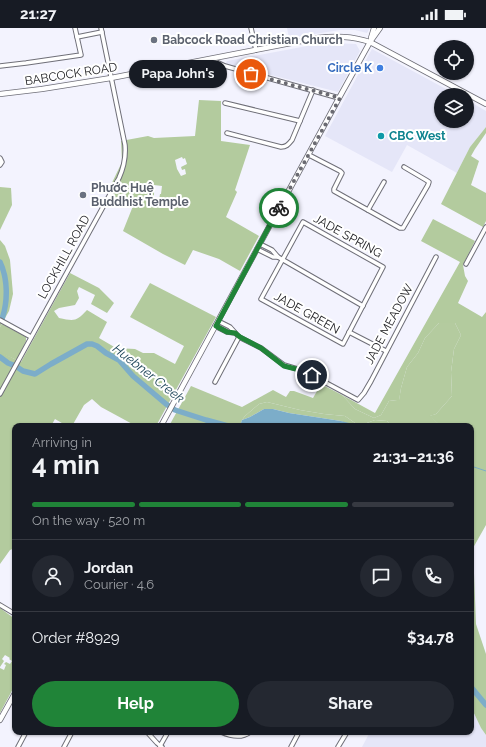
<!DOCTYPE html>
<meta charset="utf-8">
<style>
:root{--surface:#171b24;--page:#242831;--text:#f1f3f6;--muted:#9ea1a6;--line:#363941;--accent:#208438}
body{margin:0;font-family:Raleway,sans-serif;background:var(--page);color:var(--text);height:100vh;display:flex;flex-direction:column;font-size:15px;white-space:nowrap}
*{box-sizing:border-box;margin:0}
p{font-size:13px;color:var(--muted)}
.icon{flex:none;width:22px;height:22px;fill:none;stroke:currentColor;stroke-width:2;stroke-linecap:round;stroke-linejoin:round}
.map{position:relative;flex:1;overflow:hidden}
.drawer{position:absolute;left:12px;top:395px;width:462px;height:312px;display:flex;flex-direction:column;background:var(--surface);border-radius:8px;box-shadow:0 1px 3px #0004}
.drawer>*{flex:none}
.controls{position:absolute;left:434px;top:12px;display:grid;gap:8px}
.controls a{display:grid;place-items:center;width:40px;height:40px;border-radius:50%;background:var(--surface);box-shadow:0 1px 3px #0004;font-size:20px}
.pin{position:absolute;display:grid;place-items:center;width:34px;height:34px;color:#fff;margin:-17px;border:2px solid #fff;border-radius:50%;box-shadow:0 1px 4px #0007}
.courier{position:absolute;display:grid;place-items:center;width:40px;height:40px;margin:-20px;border:3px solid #208438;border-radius:50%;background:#fff;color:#222;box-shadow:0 1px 5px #0007}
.bubble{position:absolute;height:28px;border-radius:14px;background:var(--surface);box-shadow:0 1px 3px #0004;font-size:13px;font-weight:700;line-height:28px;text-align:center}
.headline em{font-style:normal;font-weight:700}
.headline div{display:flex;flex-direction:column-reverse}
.headline{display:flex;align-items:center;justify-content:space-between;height:68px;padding:0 20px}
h1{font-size:26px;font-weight:700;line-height:30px}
.bar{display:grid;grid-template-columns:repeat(4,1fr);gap:6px 4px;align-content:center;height:48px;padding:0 20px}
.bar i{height:5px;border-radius:3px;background:var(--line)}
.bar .current{background:var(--accent)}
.bar p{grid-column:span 4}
.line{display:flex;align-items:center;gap:10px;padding:0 20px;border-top:1px solid var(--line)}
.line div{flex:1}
.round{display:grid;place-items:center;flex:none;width:42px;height:42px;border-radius:21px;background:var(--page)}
.primary-button{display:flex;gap:8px;margin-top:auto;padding:8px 20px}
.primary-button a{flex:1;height:46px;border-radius:24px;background:var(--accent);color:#fff;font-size:16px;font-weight:700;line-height:46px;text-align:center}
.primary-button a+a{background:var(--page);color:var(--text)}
.status{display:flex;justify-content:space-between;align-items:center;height:28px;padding:0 20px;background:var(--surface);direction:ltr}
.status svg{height:11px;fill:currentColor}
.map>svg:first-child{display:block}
.built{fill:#e5e6f8}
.green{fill:#b4cb9f}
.forest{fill:#b3cb9e;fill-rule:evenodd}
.water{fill:#7cadc9}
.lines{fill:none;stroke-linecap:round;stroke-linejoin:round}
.stream{stroke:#7cadc9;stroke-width:1}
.river{stroke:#7cadc9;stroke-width:5.5}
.minor-casing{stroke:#6f6f78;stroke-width:5.5}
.major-casing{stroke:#6f6f78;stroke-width:6}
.minor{stroke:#fff;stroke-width:3.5}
.major{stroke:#fff;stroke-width:4.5}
.done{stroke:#6a6a71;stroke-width:4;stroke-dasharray:0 7.2}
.route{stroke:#208438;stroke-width:5}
.worship-dot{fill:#6b7280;stroke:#fff;stroke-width:1.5}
.shop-dot{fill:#3f7fe0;stroke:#fff;stroke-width:1.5}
.culture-dot{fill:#0f9aa8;stroke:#fff;stroke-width:1.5}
.labels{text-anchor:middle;stroke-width:4;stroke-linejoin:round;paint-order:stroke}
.worship-label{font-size:12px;font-weight:bold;fill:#5b616d;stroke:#fff;text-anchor:start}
.shop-label{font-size:12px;font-weight:bold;fill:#366cbe;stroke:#fff;text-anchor:end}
.street-label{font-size:12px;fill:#212125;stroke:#fff}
.culture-label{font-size:12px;font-weight:bold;fill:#0d838f;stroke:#fff;text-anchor:start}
.water-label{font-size:13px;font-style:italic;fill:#163f54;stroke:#fff}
</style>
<div class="status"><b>21:27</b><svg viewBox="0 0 49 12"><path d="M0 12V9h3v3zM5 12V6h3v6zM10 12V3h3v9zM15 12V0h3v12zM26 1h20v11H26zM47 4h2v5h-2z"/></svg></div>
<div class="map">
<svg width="486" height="719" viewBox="0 0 486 719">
<rect width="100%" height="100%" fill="#f3f3fe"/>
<g class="built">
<polygon points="287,0 370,0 367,5 355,2 340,2 289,10"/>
<polygon points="332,15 356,16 360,23 338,64 227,36 226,35 227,33 307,18"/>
<polygon points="372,21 457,67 441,67 441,93 467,93 467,72 486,83 486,99 470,119 457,145 407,117 392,144 325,108"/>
<polygon points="471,679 481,700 486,707 486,719 362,719 370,704 471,704"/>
</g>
<g class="green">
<polygon points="439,295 455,295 461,307 454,321 451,344 452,368 436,386 430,388 441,398 391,398 387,393 375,392 364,396 355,395 345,388 324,386 300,382 267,374 259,376 245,388 242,392 240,398 169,398 191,358 242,379 273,362 286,369 290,363 294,363 313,370 321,356 342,367 355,381 374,390 381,387 389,373 397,372 399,372 401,360 407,339 418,325 425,310"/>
<polygon points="2,296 26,309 26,313 17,332 0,325 0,299"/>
</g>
<g class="forest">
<path d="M199 72 221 73V113L250 117 235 162 237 164 226 189 259 208 240 243 219 231 193 222 185 237 163 226 123 203 133 178 114 169 109 161 122 134 121 113 148 108 154 110 195 108ZM182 129 183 131 185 130 187 136 181 139 182 142 185 141 186 146 181 148 177 141 175 132ZM154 157 162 158 161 166H160L159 172 154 171Z"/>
<polygon points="486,99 486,105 475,121 471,128 479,133 471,157 486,165 486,193 483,199 441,176 470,119"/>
<polygon points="0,159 11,160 12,177 0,202"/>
<polygon points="433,191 475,213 463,237 465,248 468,253 458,275 482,289 486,284 486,497 473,520 476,596 486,626 486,707 481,700 471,679 471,398 441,398 429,388 436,386 452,368 451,344 454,321 461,307 455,295 439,295 425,310 418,325 407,339 401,360 399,373 397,372 389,373 381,387 374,390 355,381 342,367 375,385 460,234 421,213"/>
<polygon points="0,212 5,218 10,232 13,266 9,283 0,299"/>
<path d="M70 245 99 260 114 275 107 285 91 276 95 267 79 259 77 263 79 270 75 277 59 280 54 283 59 290C74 293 76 294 87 282L107 294 99 310 116 320 135 321 143 325H154L175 336 184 318 130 289 150 255 216 289 156 398H136L101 379 92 371 84 377 72 398H67L55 391 51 398H15V448L13 451 15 452 13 456 15 457 12 461 15 463V520L10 522 0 536V324L21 334Z"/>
<polygon points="267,374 300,382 324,386 345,388 355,395 364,396 375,392 387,393 391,398 352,398 341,393 289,385 273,381 264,381 250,389 242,392 245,388 259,376"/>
<polygon points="0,580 15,591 15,657 0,685 0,640 4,642 6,637 4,636 6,634 10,636 12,633 9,631 10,630 5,627 2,631 4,633 0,639"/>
</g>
<polygon class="water" points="264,381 273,381 289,385 341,393 349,395 352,398 240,398 242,392 250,389"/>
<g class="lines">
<polyline class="stream" points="471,438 486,443"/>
<g class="river">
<path d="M0 234C8 251 8 273 2 291"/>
<polyline points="0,329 8,335 13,337"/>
<polyline points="17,339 23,343 35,346 51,336 87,316 92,316 97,318 106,325 119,332 133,348 166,376 175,382 206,392 228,398"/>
<polyline points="471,659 486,677"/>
</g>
<g class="minor-casing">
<g id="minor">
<polyline points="251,0 256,22"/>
<polyline points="77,9 102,4"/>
<polyline points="210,31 225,38 339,70"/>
<polyline points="0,38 26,35 81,27 75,0"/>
<polyline points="225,75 300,93"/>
<path d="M227 105 281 119C286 119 288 117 292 112L313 62"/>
<polyline points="309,127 340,143 342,145 334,161 334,163 400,200 403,200 428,157 429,154 426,152 404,139"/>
<polyline points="0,130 2,134 0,137"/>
<polyline points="368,182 384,154"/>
<polygon points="303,194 383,239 343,316 261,271"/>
<polyline points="260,216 272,222 278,229"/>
<polyline points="257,221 273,229 278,229 363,278"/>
<polyline points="466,236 486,199"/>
<polyline points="0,292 31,309"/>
<polyline points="218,293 230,299 239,309 261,320 284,337 304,343 358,372 364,365 371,353 436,229"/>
<polyline points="215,298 227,304 235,305"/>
<polyline points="349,304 386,323"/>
<polyline points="215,354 239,309"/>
<path d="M0 366 119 150C124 139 126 129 125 117L101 0"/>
<polyline points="0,577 15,586"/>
<polyline points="147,704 157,715 162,719"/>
<path d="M221 704C230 708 241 711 250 704"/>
<polyline points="160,718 168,704"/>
<polyline points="18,719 26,704"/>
<polyline points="64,719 72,704"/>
<polyline points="291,719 299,704"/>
<polyline points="338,719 347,704"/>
</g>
</g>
<g class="major-casing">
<g id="major">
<polyline points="371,10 374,0"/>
<path d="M0 66 42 61 111 50 317 10C337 8 351 8 370 14L486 76"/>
<polyline points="161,398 339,70 370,14 380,0"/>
<polyline points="0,692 15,665"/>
</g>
</g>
<use href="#minor" class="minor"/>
<use href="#major" class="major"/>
</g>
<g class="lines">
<polyline class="done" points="251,46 340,70 279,180"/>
<polyline class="route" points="279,180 216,298 227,304 235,305 240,309 261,320 284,338 304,343 312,347"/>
</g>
<g class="worship-dot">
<circle cx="154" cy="12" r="4"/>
<circle cx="83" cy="167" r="4"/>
</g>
<circle class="shop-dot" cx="380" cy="40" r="4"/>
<circle class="culture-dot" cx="381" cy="108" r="4"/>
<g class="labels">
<g class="worship-label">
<text x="162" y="16">Babcock Road Christian Church</text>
<text x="91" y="164">Phước Huệ<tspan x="91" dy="14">Buddhist Temple</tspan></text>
</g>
<g class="shop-label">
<text x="372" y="44">Circle K</text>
</g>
<g class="street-label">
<text transform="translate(71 46) rotate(-9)" y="4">BABCOCK ROAD</text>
<text transform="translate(348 208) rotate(29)" y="4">JADE SPRING</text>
<text transform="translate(64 229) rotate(-61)" y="4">LOCKHILL ROAD</text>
<text transform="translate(307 285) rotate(29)" y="4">JADE GREEN</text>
<text transform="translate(389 296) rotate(-62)" y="4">JADE MEADOW</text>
</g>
<g class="culture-label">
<text x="389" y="112">CBC West</text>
</g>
<g class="water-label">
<text transform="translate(149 345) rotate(38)" y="5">Huebner Creek</text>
</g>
</g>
</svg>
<div class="controls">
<a><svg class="icon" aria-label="locate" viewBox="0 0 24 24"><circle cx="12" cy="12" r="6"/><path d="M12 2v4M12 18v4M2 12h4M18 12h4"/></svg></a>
<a><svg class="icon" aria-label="layers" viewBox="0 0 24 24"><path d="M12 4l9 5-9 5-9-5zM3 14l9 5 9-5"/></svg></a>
</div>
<div class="pin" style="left:251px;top:46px;background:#ea580c"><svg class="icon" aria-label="bag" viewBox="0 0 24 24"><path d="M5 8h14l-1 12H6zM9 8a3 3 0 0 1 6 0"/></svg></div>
<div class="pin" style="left:312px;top:347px;background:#1f2937"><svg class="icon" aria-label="home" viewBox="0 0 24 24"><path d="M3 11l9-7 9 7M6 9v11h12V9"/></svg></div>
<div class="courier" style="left:279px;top:180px"><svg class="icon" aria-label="bike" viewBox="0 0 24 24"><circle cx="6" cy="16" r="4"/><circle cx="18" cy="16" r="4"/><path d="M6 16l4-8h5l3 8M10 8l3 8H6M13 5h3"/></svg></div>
<div class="bubble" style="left:129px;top:32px;width:98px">Papa John's</div>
<section class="drawer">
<div class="headline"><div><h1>4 min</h1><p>Arriving in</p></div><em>21:31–21:36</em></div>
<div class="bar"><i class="current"></i><i class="current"></i><i class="current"></i><i></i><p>On the way · 520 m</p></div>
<div class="line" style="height:72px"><a class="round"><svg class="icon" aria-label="person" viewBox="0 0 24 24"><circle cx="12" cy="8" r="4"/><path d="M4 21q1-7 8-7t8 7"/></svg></a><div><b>Jordan</b><p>Courier · 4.6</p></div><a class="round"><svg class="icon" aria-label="chat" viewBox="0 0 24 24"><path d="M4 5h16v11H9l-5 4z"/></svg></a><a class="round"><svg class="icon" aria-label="phone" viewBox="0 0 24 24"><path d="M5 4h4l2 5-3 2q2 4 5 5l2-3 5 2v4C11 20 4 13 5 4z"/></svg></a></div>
<div class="line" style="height:52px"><div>Order #8929</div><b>$34.78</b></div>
<div class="primary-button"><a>Help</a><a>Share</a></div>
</section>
</div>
